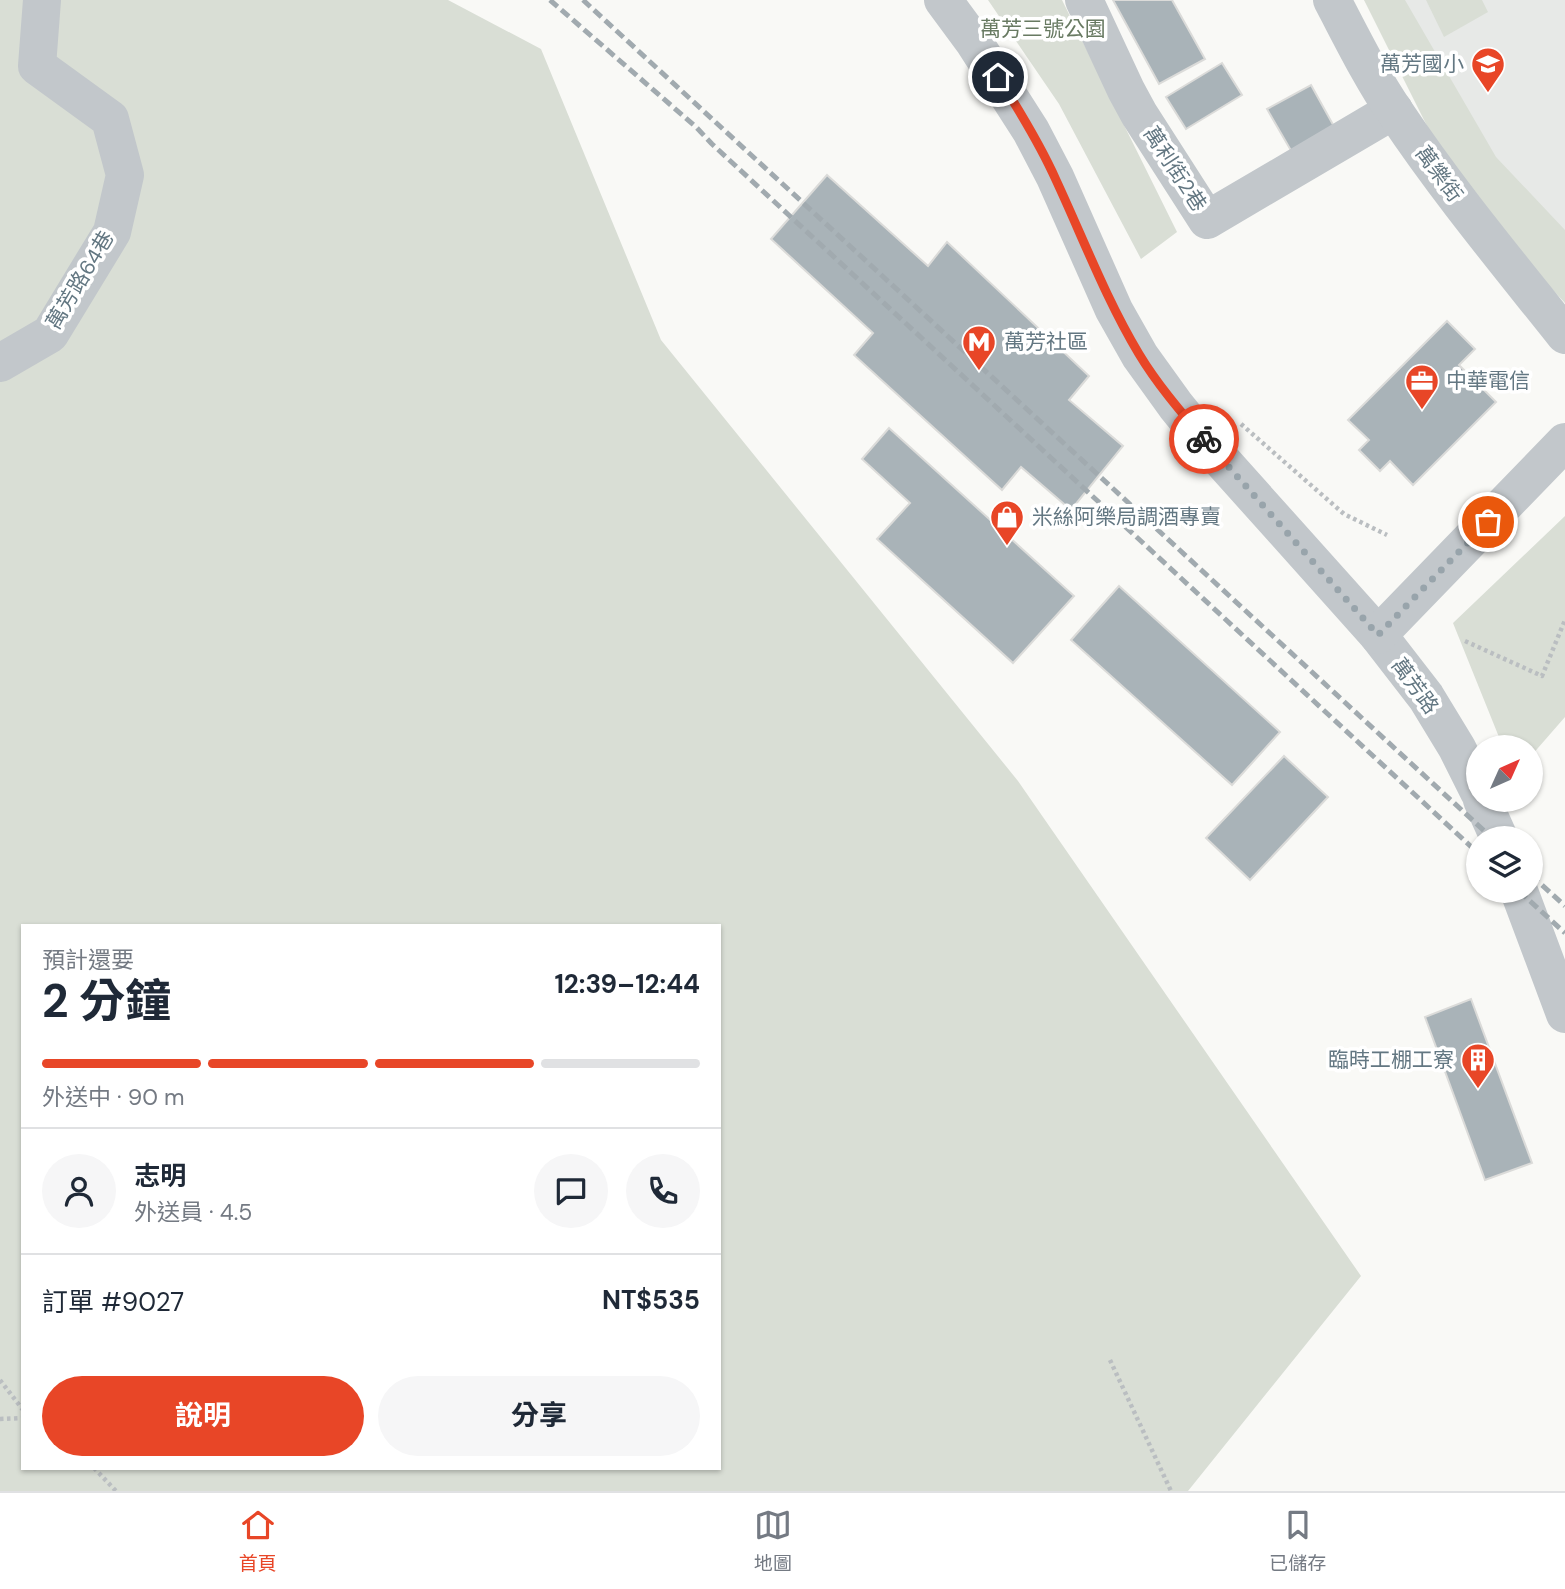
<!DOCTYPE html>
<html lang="zh-TW">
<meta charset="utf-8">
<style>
:root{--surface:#fff;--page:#f6f6f7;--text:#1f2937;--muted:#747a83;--line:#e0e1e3;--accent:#e84627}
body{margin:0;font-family:"DM Sans","Noto Sans TC",sans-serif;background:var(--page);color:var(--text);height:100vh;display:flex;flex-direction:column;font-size:26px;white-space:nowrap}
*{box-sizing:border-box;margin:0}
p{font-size:23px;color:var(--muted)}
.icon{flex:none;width:38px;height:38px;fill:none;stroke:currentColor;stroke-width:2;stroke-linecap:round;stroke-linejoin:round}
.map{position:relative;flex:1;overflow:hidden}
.drawer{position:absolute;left:21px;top:924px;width:700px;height:546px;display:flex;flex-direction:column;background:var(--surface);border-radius:0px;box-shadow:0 2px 5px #0004}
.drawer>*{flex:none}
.needle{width:46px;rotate:45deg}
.buttons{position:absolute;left:1466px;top:735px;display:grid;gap:14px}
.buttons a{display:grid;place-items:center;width:77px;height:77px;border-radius:50%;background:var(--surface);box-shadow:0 2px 5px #0004;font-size:35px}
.pin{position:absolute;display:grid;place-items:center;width:60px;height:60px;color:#fff;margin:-30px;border:4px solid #fff;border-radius:50%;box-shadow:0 2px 7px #0007}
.courier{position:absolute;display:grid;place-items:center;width:70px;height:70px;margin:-35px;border:5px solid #e84627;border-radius:50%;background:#fff;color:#222;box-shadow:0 2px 9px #0007}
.overview em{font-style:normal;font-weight:700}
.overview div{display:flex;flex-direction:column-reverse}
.overview{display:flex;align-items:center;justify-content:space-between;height:119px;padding:0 21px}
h1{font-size:46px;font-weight:700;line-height:52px}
.bar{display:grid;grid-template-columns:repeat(4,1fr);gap:10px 7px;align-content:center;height:84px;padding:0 21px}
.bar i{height:9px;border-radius:5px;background:var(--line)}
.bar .active{background:var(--accent)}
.bar p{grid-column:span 4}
.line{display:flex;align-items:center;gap:18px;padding:0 21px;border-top:2px solid var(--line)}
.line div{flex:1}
.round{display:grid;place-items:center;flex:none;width:74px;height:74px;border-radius:37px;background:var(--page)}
.button{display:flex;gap:14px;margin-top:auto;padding:14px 21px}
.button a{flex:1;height:80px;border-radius:42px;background:var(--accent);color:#fff;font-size:28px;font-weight:700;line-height:80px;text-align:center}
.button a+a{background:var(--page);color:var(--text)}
.menu{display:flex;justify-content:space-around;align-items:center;height:98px;border-top:2px solid var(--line);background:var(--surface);font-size:19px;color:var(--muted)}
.menu a{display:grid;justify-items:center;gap:4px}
.menu .active{color:var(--accent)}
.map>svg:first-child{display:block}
.built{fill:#e7e9e7}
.green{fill:#d9ded5;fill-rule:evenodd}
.building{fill:#a9b3b8;stroke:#dbdbd9;stroke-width:2}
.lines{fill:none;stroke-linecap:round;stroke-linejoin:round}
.path{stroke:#babec1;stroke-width:4.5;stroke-dasharray:3.5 3.5;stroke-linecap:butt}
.minor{stroke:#c2c7cb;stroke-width:38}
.rail{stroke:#a1aaaf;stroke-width:5;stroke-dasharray:10 5;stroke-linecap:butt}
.done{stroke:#98a4ab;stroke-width:7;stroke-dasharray:0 12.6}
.route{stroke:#e84627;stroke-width:9}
.labels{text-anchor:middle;stroke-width:7;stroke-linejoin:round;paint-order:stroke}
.park-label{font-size:21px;fill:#687a62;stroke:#fff}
.poi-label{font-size:21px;fill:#637782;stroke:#fff;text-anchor:start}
.street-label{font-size:21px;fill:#637782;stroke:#fff}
</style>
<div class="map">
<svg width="1565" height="1491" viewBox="0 0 1565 1491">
<rect width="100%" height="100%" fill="#f9f9f6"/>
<polygon class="built" points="1364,0 1565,0 1565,303"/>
<g class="green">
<path d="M0 0H448L541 49 661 340 1018 781 1361 1276 1188 1491H0ZM23 926H719V1468H23Z"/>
<polygon points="988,0 1062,0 1177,232 1141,259 1059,104"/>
<polygon points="1364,0 1405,0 1496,157 1565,230 1565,303 1458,188"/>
<polygon points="1426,0 1482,0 1488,12 1444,37"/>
<polygon points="1565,516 1565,717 1531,756 1531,747 1503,747 1453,623"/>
</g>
<g class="building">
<polygon points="1113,0 1172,0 1205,59 1159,84"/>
<polygon points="1222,63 1242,95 1186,129 1166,97"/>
<polygon points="1311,85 1336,130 1293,154 1267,109"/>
<polygon points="827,175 928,266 947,242 1089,376 1069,400 1123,446 1071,510 1021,467 1002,490 854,355 873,333 771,239"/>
<polygon points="1447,321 1475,349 1459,365 1496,402 1413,485 1390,461 1380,471 1359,450 1369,440 1348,420"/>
<polygon points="889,428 1074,596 1013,663 877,539 910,503 862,459"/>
<polygon points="1119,586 1280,732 1232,785 1071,640"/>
<polygon points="1284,756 1328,797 1250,880 1206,838"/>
<polygon points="1471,999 1532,1163 1485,1180 1425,1017"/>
</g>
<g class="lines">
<g class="path">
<polyline points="1241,424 1344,514 1387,535"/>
<polyline points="1465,641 1542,676 1565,620"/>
<polyline points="1110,1360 1171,1491"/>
<polyline points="0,1380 23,1410"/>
<polyline points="0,1419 23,1418"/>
<polyline points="94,1468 116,1491"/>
</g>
<g class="minor">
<polyline points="943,0 974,42 1031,131 1055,177 1114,310 1140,356 1176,406 1207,444 1378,635 1426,697 1457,748 1479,792"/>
<polyline points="1084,0 1126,90 1139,114 1207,220 1394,110"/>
<path d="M1332 0C1352 38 1371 77 1395 112 1447 190 1507 262 1565 335"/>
<polyline points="0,363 50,334 112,232 125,175 110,119 37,66 42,0"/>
<polyline points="1378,635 1565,442"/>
<polyline points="1482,800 1499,838"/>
<polyline points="1519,891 1565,1014"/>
</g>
<g class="rail">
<polyline points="550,0 696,127 712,144 1479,854"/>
<polyline points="583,0 1492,838"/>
<polyline points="1531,875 1565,906"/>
<polyline points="1519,891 1565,933"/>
</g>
</g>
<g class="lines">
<polyline class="done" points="1204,439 1378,635 1488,522"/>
<path class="route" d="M998 77C1019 110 1040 144 1056 180 1083 238 1106 299 1139 354 1157 384 1181 412 1204 439"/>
</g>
<defs>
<g id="school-pin" transform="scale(1.75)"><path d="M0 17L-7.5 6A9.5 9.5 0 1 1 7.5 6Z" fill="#e84627" stroke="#fff"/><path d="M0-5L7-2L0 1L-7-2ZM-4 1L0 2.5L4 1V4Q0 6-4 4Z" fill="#fff"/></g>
<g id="metro-pin" transform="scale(1.75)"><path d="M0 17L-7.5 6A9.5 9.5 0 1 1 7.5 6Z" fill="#e84627" stroke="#fff"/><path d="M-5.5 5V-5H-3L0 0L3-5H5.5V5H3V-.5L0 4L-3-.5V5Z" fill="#fff"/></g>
<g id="office-pin" transform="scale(1.75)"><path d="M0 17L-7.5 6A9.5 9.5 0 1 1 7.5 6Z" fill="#e84627" stroke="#fff"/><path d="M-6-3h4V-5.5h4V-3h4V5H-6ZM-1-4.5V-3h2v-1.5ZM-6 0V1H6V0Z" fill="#fff"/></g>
<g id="shop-pin" transform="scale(1.75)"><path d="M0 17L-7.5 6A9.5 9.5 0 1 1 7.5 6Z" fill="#e84627" stroke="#fff"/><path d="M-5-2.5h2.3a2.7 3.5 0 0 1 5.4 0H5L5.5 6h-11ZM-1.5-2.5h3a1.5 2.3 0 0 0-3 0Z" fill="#fff"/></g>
<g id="building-pin" transform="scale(1.75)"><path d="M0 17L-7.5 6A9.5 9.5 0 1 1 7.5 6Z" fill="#e84627" stroke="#fff"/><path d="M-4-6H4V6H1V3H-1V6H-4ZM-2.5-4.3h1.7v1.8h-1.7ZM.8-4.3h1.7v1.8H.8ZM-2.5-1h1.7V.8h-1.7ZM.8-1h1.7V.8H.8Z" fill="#fff"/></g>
</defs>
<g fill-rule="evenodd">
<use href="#school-pin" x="1488" y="64"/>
<use href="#metro-pin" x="979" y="342"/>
<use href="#office-pin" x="1422" y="381"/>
<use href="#shop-pin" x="1007" y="517"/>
<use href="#building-pin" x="1478" y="1060"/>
</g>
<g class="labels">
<g class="park-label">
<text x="1043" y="36">萬芳三號公園</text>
</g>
<g class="poi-label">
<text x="1464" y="71" text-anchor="end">萬芳國小</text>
<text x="1004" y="349">萬芳社區</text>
<text x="1446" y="388">中華電信</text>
<text x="1032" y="524">米絲阿樂局調酒專賣</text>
<text x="1454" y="1067" text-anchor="end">臨時工棚工寮</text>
</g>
<g class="street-label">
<text transform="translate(1175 169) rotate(57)" y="7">萬利街2巷</text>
<text transform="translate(1439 174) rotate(54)" y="7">萬樂街</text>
<text transform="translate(80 280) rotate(-59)" y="7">萬芳路64巷</text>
<text transform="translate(1415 686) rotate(54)" y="7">萬芳路</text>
</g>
</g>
</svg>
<div class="buttons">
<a><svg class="needle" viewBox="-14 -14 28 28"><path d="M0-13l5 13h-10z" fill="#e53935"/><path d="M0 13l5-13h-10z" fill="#747a83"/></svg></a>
<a><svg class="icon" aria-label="layers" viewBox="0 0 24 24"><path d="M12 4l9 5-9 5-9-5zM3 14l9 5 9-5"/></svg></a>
</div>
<div class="pin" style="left:1488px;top:522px;background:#ea580c"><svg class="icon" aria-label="bag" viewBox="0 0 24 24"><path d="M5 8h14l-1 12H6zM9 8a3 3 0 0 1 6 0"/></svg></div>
<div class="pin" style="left:998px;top:77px;background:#1f2937"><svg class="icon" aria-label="home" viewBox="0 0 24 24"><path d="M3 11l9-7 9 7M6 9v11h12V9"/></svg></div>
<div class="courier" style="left:1204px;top:439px"><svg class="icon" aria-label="bike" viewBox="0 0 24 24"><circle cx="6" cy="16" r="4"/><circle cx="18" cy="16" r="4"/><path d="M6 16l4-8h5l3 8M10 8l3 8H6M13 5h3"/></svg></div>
<section class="drawer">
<div class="overview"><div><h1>2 分鐘</h1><p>預計還要</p></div><em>12:39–12:44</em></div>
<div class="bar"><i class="active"></i><i class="active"></i><i class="active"></i><i></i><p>外送中 · 90 m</p></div>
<div class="line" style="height:126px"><a class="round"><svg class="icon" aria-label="person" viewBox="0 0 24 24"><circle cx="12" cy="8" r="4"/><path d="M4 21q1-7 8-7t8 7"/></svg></a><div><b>志明</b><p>外送員 · 4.5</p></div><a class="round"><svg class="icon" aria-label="chat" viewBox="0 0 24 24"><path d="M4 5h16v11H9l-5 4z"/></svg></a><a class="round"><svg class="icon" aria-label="phone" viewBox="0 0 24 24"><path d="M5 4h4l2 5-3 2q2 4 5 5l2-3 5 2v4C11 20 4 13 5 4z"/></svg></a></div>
<div class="line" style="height:91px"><div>訂單 #9027</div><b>NT$535</b></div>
<div class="button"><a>說明</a><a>分享</a></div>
</section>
</div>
<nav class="menu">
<a class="active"><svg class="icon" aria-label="home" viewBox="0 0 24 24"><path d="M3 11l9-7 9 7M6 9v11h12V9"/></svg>首頁</a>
<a><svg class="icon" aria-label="map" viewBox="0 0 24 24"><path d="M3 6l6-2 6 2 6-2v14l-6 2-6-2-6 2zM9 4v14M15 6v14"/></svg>地圖</a>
<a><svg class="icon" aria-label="saved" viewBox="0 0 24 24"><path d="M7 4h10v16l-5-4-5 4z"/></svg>已儲存</a>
</nav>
